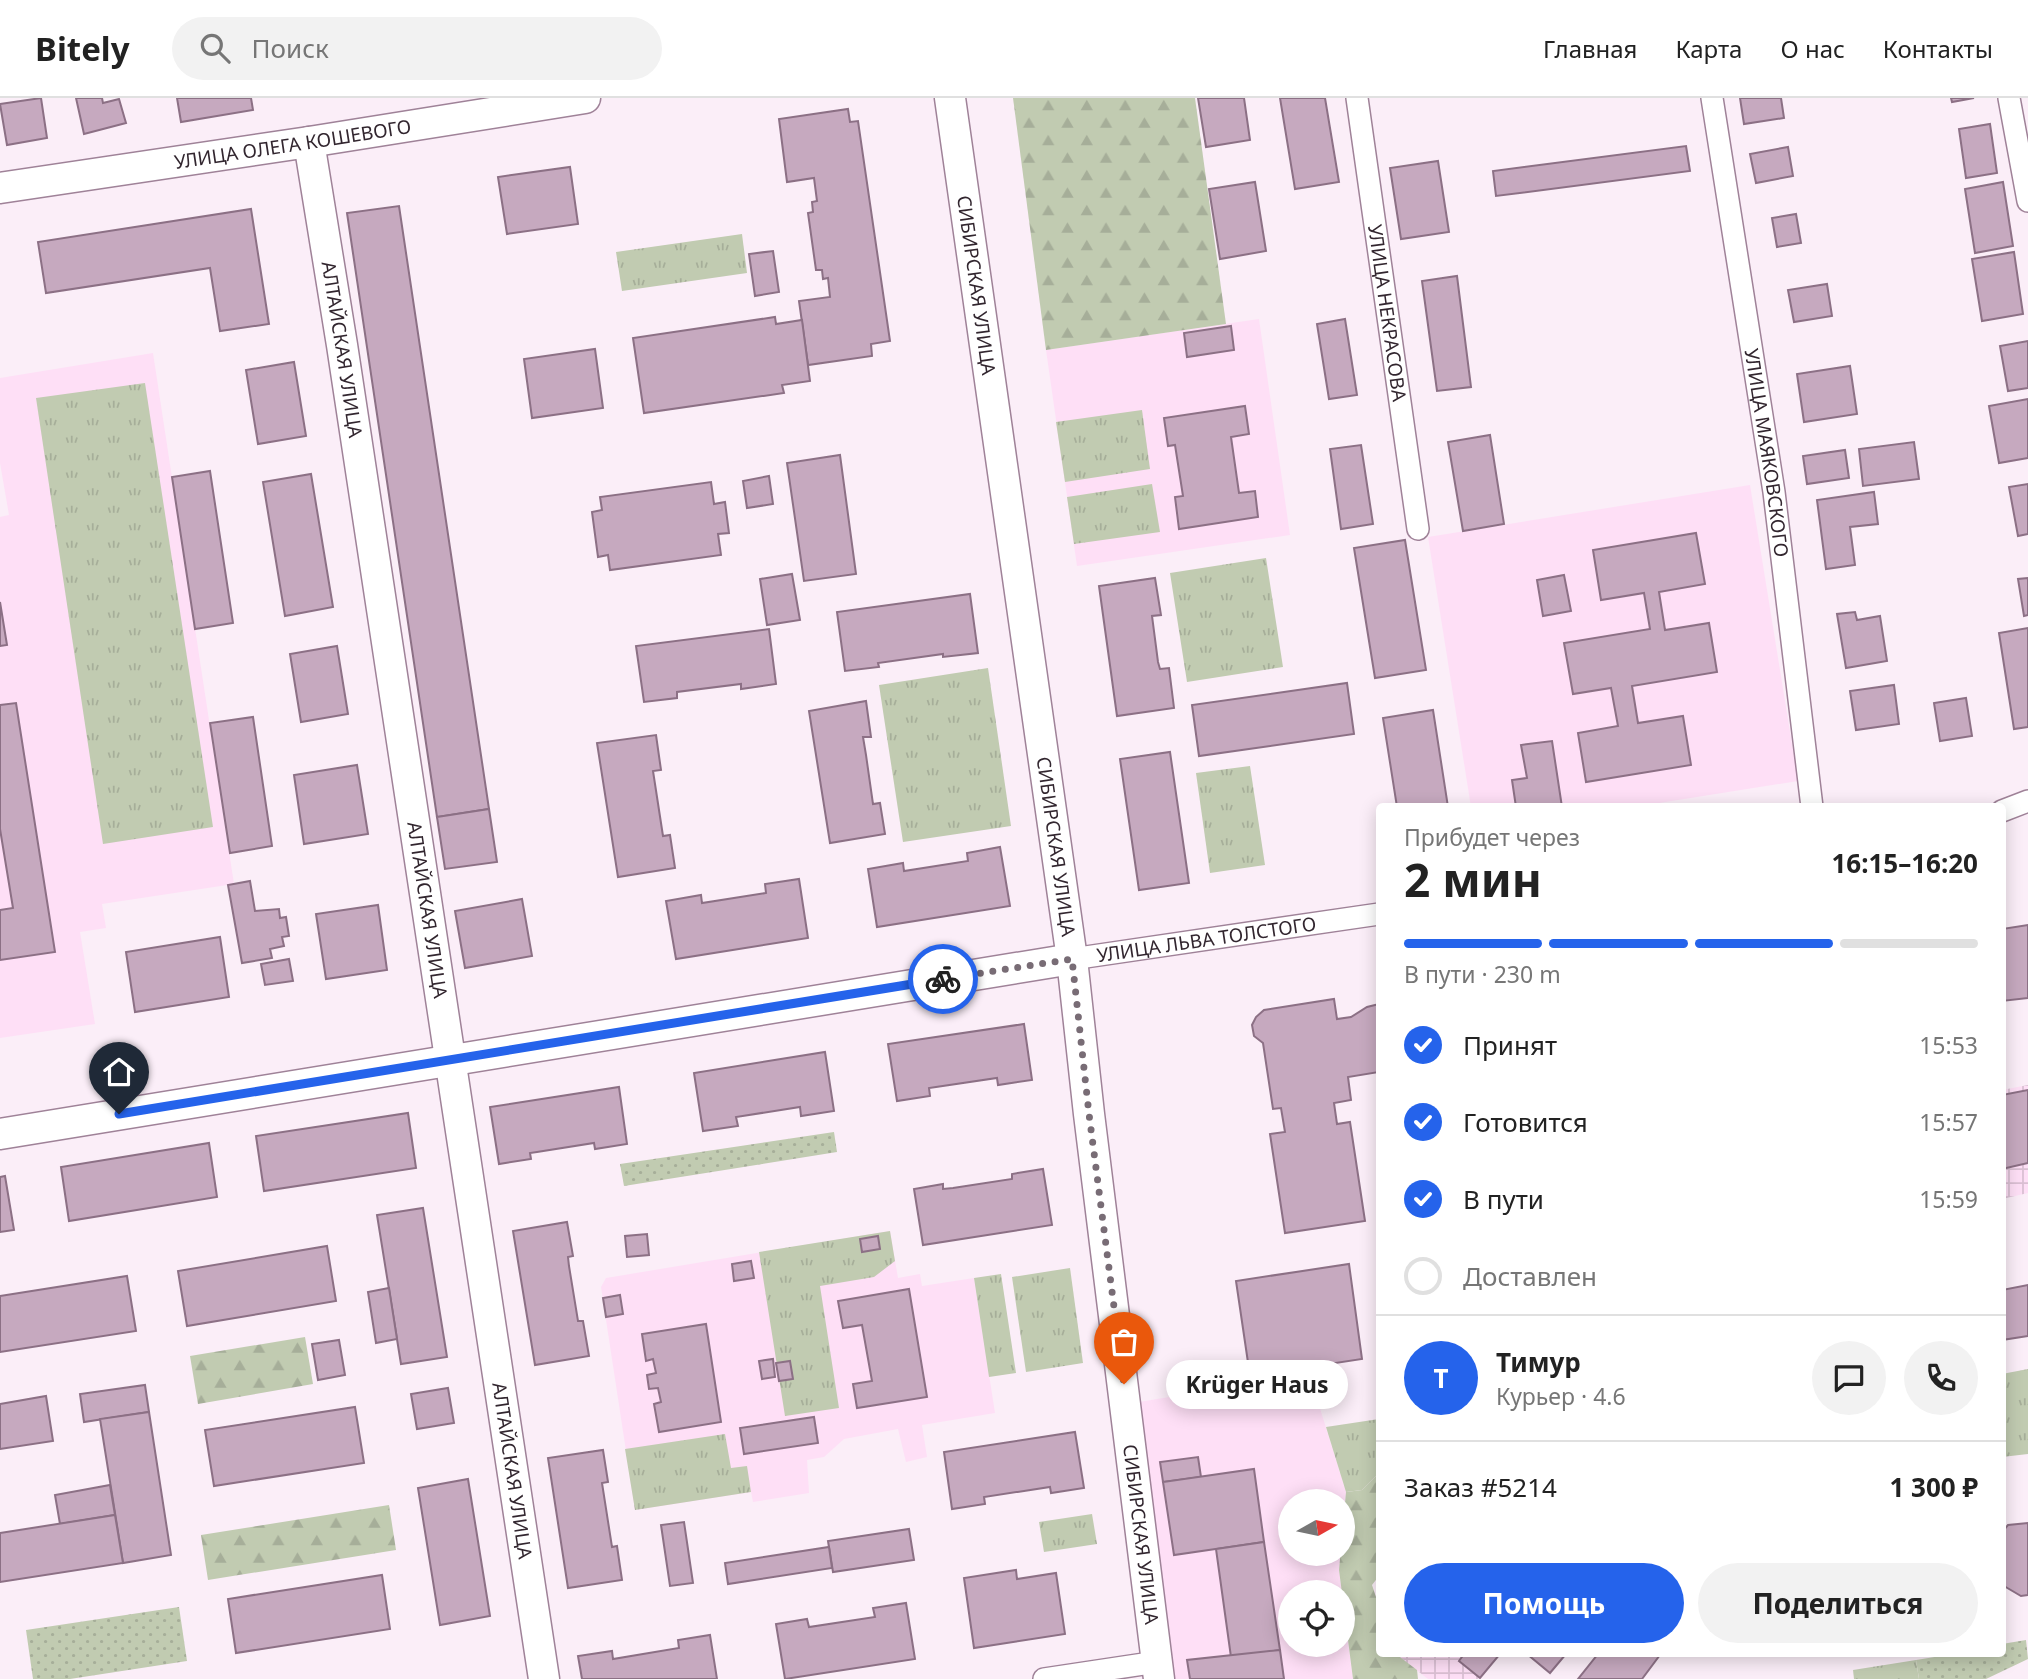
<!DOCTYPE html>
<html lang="ru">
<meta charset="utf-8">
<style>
:root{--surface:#fff;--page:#f2f2f2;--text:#222;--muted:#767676;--line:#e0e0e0;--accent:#2563eb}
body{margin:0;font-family:"Noto Sans",sans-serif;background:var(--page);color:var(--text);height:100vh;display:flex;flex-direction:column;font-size:26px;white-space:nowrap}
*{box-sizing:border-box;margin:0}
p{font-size:23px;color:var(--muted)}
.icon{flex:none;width:38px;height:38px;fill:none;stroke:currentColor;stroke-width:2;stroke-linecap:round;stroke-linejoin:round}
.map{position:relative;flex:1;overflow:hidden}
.drawer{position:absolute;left:1376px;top:705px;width:630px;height:854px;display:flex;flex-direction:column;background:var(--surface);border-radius:7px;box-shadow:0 4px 18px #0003}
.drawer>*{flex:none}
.needle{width:46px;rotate:81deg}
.buttons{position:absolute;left:1278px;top:1391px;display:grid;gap:14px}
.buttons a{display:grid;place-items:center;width:77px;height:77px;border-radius:50%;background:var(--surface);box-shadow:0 4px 18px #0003;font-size:35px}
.pin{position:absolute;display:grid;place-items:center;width:60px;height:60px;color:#fff;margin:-72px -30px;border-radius:50% 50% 50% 0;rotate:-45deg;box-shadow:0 0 7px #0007}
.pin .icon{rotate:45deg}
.courier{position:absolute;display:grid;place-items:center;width:70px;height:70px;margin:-35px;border:5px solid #2563eb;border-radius:50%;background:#fff;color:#222;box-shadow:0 2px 9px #0007}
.bubble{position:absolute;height:49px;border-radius:24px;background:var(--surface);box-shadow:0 4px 18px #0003;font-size:23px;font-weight:700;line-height:49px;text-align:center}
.summary em{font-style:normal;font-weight:700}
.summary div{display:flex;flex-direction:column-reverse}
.summary{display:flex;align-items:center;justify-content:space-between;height:119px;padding:0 28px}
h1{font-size:46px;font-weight:700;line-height:52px}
.bar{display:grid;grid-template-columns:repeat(4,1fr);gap:10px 7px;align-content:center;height:84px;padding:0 28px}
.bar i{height:9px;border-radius:5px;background:var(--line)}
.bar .current{background:var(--accent)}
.bar p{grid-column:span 4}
.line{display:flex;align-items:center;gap:18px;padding:0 28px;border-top:2px solid var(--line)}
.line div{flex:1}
.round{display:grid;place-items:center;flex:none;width:74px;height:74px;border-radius:37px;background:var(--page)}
ol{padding:0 28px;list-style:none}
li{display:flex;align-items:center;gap:21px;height:77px}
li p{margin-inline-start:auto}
li .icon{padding:7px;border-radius:50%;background:var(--accent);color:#fff;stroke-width:4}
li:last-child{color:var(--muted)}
li i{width:38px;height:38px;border:4px solid var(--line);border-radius:50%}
.button{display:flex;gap:14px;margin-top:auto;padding:14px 28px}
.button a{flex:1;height:80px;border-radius:42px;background:var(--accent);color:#fff;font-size:28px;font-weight:700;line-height:80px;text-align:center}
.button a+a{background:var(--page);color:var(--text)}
header{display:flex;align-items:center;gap:42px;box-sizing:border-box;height:98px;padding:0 35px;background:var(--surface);border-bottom:2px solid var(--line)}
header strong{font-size:33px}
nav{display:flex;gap:38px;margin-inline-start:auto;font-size:24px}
.search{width:490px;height:63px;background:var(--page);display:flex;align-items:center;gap:18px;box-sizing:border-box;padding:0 24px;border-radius:38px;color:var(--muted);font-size:26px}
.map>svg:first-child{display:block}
.built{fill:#fedff6}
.industrial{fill:url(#industrial-grid)}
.grass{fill:url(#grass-dots)}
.forest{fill:url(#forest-firs)}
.park{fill:url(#park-tufts)}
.building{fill:#c6a9bf;stroke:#8c7085;stroke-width:2}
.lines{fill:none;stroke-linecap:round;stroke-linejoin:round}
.street-casing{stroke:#9f8298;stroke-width:24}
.secondary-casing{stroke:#9f8298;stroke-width:33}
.street{stroke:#fff;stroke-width:21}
.secondary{stroke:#fff;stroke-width:30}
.done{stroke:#786c75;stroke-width:7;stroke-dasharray:0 12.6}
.route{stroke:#2563eb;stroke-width:9}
.labels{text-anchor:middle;stroke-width:5;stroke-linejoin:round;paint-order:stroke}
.street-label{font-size:19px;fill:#32262f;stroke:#fbeef8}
</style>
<header>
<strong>Bitely</strong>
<div class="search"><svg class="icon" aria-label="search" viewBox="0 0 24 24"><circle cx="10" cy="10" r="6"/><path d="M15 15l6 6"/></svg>Поиск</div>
<nav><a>Главная</a><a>Карта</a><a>О нас</a><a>Контакты</a></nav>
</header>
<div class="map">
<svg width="2028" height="1581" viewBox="0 0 2028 1581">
<defs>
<pattern id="industrial-grid" width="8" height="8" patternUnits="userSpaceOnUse" patternTransform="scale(1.75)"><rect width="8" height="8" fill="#fedff6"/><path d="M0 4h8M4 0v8" fill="none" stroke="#dabfd3"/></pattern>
<pattern id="grass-dots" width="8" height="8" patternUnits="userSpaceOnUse" patternTransform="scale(1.75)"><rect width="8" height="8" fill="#c1cbb1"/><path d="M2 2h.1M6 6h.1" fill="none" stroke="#a6ae99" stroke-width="1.8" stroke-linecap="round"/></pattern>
<pattern id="forest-firs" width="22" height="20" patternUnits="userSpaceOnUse" patternTransform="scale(1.75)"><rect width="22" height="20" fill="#c1cbb1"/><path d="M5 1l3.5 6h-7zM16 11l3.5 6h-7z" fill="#a6ae99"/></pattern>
<pattern id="park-tufts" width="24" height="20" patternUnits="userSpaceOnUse" patternTransform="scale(1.75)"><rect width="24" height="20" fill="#c1cbb1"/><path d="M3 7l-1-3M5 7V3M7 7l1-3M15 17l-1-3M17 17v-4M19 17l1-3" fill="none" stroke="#a6ae99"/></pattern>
</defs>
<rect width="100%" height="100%" fill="#fbeef8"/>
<g class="built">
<polygon points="1259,221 1290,437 1077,468 1046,252"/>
<polygon points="153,255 234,786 102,806 106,830 80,834 95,926 0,940 0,419 9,417 0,365 0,280"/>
<polygon points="1750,387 1798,683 1634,709 1471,709 1428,439"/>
<polygon points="890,1133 898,1180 920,1176 922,1188 974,1180 995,1315 922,1327 927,1359 906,1364 898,1331 844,1341 824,1359 807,1362 809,1395 753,1404 751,1394 635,1412 601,1189 606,1180"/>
<polygon points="1242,1287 1318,1304 1346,1394 1342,1437 1342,1404 1290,1404 1290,1456 1341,1456 1339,1472 1342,1494 1290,1494 1290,1547 1342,1547 1342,1499 1353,1581 1175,1581 1139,1304"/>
</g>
<g class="industrial">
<polygon points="2028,987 2028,1095 2002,1101 2002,992"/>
<polygon points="1396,1556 1500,1556 1479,1581 1428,1581"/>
</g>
<g class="grass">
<polygon points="834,1034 837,1054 624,1088 620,1066"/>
<polygon points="179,1509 187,1563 70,1581 33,1581 26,1532"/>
<polygon points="2026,1542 2028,1561 1986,1581 1919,1581 1916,1562 1953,1556 2002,1556 2002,1546"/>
</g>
<g class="forest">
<polygon points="1013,0 1195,0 1226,226 1046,252"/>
<polygon points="305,1239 313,1286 198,1306 190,1258"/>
<polygon points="1379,1375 1379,1478 1372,1487 1379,1508 1379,1556 1396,1556 1417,1572 1418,1581 1353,1581 1339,1472 1346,1394 1362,1392"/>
<polygon points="389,1407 396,1452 208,1482 201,1437"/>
</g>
<g class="park">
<polygon points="742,136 747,175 622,193 616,154"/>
<polygon points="145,285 213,729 103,746 36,300"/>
<polygon points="1142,312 1150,371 1065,384 1056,324"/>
<polygon points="1152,386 1160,434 1074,446 1067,399"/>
<polygon points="1266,460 1283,569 1187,584 1170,475"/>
<polygon points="988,570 1011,728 903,744 879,587"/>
<polygon points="1250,668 1265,767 1210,775 1196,675"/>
<polygon points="890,1133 895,1163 874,1179 820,1188 839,1310 785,1318 759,1154"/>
<polygon points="1070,1170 1083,1265 1026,1274 1012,1179"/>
<polygon points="1001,1176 1016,1275 989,1279 974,1180"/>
<polygon points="2028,1271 2028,1356 2002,1359 2002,1276"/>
<polygon points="1379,1321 1379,1375 1362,1392 1346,1394 1326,1329"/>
<polygon points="725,1336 731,1370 747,1368 751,1394 635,1412 625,1351"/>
<polygon points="1092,1416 1097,1446 1044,1454 1039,1424"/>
<polygon points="1916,1562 1919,1581 1854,1581 1853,1572"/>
</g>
<g class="building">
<polygon points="41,0 47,40 7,47 0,6"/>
<polygon points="76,0 102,0 103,5 119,1 126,25 84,36"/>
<polygon points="177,0 251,0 253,12 181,24"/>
<polygon points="1198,0 1244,0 1250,42 1206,49"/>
<polygon points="1280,0 1325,0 1339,84 1295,91"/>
<polygon points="1740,0 1781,0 1784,20 1744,26"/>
<polygon points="1951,0 1974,0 1952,4"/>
<polygon points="848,11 850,24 858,23 890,243 871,246 872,258 808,267 799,203 830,199 828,180 823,181 822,172 816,172 808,115 813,114 812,104 817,103 814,80 787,84 779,21"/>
<polygon points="1990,26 1997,75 1966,80 1959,31"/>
<polygon points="1686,48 1690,73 1496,98 1493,73"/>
<polygon points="1788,49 1793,78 1756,85 1750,56"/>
<polygon points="1438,63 1449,134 1401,141 1390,70"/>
<polygon points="570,69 578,126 507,136 498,79"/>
<polygon points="1255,84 1266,153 1220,161 1209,91"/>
<polygon points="2003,84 2013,148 1975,155 1965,91"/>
<polygon points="399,108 489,711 437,719 347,115"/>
<polygon points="251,111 269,226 220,233 210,170 46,195 38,144"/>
<polygon points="1796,116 1801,145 1777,149 1772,120"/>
<polygon points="773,153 779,194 755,198 749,156"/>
<polygon points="2014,154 2023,216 1982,223 1972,161"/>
<polygon points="1457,178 1471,289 1437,293 1422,183"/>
<polygon points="1827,186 1832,218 1794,224 1788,192"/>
<polygon points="775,219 776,226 802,222 810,283 782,287 784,295 644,315 633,240"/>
<polygon points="1345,221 1357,297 1329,301 1317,226"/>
<polygon points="1231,228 1234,252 1187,259 1184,235"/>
<polygon points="2028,243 2028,290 2008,293 2000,248"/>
<polygon points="595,251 603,310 532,320 524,261"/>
<polygon points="294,264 306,338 258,346 246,272"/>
<polygon points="1850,268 1857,316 1804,324 1797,276"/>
<polygon points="2028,301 2028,360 1999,365 1989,308"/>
<polygon points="1245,308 1249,336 1231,339 1239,395 1255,393 1258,419 1179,431 1175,399 1183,398 1175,347 1168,348 1164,320"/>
<polygon points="1490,337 1504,426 1463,433 1448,344"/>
<polygon points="1914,344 1919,381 1863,388 1859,351"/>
<polygon points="1361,347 1373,426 1341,431 1330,351"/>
<polygon points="1845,352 1849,380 1807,386 1803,358"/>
<polygon points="840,357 856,476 804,483 787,365"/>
<polygon points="210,373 233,525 195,531 172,379"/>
<polygon points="311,376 333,509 285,518 263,384"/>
<polygon points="769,378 773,406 747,410 743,383"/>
<polygon points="711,384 714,406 725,404 729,435 718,436 721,457 610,472 608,457 598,459 592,414 602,412 600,399"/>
<polygon points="2028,386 2028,436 2018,438 2009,389"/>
<polygon points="1874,394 1878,426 1850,429 1855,467 1826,471 1817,402"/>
<polygon points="1696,435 1705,486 1659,494 1665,532 1709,525 1717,574 1632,588 1638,625 1683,618 1691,667 1586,684 1578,635 1618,628 1611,590 1573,596 1564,545 1650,531 1644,495 1601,502 1593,452"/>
<polygon points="1405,442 1426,572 1375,580 1354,450"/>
<polygon points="792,476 800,522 767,527 760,481"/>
<polygon points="1564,477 1571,513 1543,518 1537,482"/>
<polygon points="1155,480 1161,517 1152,518 1158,564 1160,571 1169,570 1174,610 1117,618 1099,488"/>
<polygon points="2028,480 2028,517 2024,518 2018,481"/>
<polygon points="970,496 978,555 943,559 943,556 878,565 879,569 845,573 837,514"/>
<polygon points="0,504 7,547 0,548"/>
<polygon points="1855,514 1857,522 1880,518 1887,563 1846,570 1837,516"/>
<polygon points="2028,530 2028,629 2014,631 1999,535"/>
<polygon points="769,531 776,586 741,591 741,586 677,594 677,600 644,604 636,548"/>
<polygon points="337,548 348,616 301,624 290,556"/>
<polygon points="1347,585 1354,636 1199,658 1192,607"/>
<polygon points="1894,587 1899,626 1856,632 1850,593"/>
<polygon points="1966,600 1972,638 1940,643 1934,605"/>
<polygon points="866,603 871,639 863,639 866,657 873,706 880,705 885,736 830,745 809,613"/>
<polygon points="16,605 55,854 0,862 0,812 13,810 0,731 0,607"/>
<polygon points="1433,612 1448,709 1397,709 1383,620"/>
<polygon points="253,619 272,748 230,755 210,625"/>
<polygon points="656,637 661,672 653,673 663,738 670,737 675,770 618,779 597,645"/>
<polygon points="1552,643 1562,709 1516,709 1512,682 1527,680 1521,647"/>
<polygon points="1170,654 1189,785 1139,792 1120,661"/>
<polygon points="357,667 368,736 304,746 294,677"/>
<polygon points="489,711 497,764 445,771 437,719"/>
<polygon points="1000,749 1010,808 877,829 868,771 903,765 904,773 968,763 967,755"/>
<polygon points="799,781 808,840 676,861 666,803 701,797 702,805 766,795 765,786"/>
<polygon points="250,783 255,813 279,811 280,820 286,819 289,838 282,839 284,848 270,851 272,860 242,865 228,787"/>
<polygon points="522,801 532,858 465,870 455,813"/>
<polygon points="378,807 387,872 326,881 316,816"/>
<polygon points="2028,827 2028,900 2002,903 2002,831"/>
<polygon points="220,839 229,899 135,914 126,854"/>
<polygon points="289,861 293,883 265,887 261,866"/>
<polygon points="1334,901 1337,921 1351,919 1367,909 1379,906 1379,974 1348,979 1351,1002 1334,1005 1337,1026 1350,1024 1365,1123 1285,1135 1270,1036 1285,1034 1281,1010 1273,1011 1263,945 1254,938 1252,927 1256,919 1264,912"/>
<polygon points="1024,926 1032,982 998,987 997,980 936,989 929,990 930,998 897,1003 888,946"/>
<polygon points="825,954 834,1013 801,1018 800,1009 736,1019 738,1028 703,1033 694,975"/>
<polygon points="619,989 627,1046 595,1051 594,1045 537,1054 530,1055 531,1061 499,1066 490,1009"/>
<polygon points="2028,992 2028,1065 2002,1071 2002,997"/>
<polygon points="408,1015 416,1070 264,1093 256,1038"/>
<polygon points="209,1045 217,1099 69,1123 61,1069"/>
<polygon points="1043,1071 1052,1127 923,1147 914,1091 943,1086 943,1091 953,1090 1012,1081 1012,1076"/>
<polygon points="5,1078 14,1132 0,1134 0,1079"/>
<polygon points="423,1110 447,1259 401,1266 377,1117"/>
<polygon points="567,1124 573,1158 568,1159 569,1168 578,1223 583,1223 589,1258 535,1267 513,1133"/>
<polygon points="647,1136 649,1157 627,1159 625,1138"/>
<polygon points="878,1138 880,1151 862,1154 860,1141"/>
<polygon points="327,1148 336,1203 187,1228 178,1173"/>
<polygon points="751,1163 754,1180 734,1183 732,1166"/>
<polygon points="1349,1166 1362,1261 1250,1278 1236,1183"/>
<polygon points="127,1178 136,1233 0,1254 0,1198"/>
<polygon points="2028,1187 2028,1238 2002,1242 2002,1192"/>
<polygon points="389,1190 397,1241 376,1245 368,1194"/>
<polygon points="909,1191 927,1299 857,1310 853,1286 872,1283 862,1227 843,1230 838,1203"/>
<polygon points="620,1197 623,1216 606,1219 603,1200"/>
<polygon points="706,1226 721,1324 659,1334 654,1306 661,1304 658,1290 649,1291 647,1277 656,1275 653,1261 646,1263 642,1236"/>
<polygon points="339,1242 345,1277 318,1282 312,1246"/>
<polygon points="773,1261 775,1279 762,1281 759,1263"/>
<polygon points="790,1263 793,1281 779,1283 776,1265"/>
<polygon points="145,1287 149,1314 84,1324 80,1296"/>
<polygon points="448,1290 454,1325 417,1331 411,1296"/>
<polygon points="46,1298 53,1343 0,1351 0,1306"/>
<polygon points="355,1309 364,1365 214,1388 205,1332"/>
<polygon points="149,1314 171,1457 123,1465 100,1321"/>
<polygon points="814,1319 818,1345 744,1356 740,1330"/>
<polygon points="1075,1334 1084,1390 1051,1395 1050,1389 984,1399 985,1406 952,1411 944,1354"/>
<polygon points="603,1352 608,1384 602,1385 612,1449 617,1448 622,1482 568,1490 548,1360"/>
<polygon points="1198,1359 1201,1379 1163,1384 1160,1364"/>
<polygon points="1254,1371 1264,1444 1174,1457 1163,1384"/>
<polygon points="468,1381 490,1518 440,1527 418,1390"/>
<polygon points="110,1387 115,1417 60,1426 55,1397"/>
<polygon points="115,1417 123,1465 0,1484 0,1435"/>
<polygon points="684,1424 693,1485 670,1488 661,1427"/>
<polygon points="2028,1425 2028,1497 2021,1498 2004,1488 2002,1434 2008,1427"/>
<polygon points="909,1431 914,1462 833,1474 828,1443"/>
<polygon points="1264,1444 1280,1552 1231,1559 1216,1451"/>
<polygon points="829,1449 832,1470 728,1486 725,1465"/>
<polygon points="1016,1472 1017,1481 1056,1475 1065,1536 974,1550 964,1480"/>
<polygon points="382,1477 390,1531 236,1555 228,1501"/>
<polygon points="906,1505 915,1561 785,1581 776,1526 807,1521 809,1529 875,1519 873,1510"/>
<polygon points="710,1537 717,1581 582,1581 578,1558 612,1553 613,1561 679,1550 678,1542"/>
<polygon points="1280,1552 1284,1581 1190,1581 1187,1562"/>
<polygon points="1464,1556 1500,1556 1480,1580 1459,1563"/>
<polygon points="1527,1556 1566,1556 1550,1575"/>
<polygon points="1598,1556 1670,1556 1660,1557 1642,1581 1578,1581"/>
</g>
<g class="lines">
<g class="street-casing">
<g id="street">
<path id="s1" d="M1357 0 1418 431"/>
<path id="s2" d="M1712 0 1774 394 1812 709"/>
<polyline points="2009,0 2028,103"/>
<polyline points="2002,713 2028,703"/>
<path id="s3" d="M1072 861 1379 816"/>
<polyline points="1044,1581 1157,1564"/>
</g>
</g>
<g class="secondary-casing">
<g id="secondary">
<path id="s4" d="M950 0 1072 861 1089 1016 1159 1581"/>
<path id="s5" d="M309 44 342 247 544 1581"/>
<path id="s6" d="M0 90 309 44 585 0"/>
<polyline points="0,1036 1072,861"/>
</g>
</g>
<use href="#street" class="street"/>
<use href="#secondary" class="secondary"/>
</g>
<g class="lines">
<polyline class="done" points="943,881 1072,861 1089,1016 1124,1286"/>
<polyline class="route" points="119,1016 943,881"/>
</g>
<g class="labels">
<g class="street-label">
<text dy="7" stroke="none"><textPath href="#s6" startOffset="296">УЛИЦА ОЛЕГА КОШЕВОГО</textPath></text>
<text dy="7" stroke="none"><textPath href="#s4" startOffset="189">СИБИРСКАЯ УЛИЦА</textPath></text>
<text dy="7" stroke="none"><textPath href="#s1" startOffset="217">УЛИЦА НЕКРАСОВА</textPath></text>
<text dy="7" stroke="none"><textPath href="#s5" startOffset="210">АЛТАЙСКАЯ УЛИЦА</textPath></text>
<text dy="7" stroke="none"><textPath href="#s2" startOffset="359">УЛИЦА МАЯКОВСКОГО</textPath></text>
<text dy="7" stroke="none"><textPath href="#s4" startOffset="756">СИБИРСКАЯ УЛИЦА</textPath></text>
<text dy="7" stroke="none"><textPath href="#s5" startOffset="777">АЛТАЙСКАЯ УЛИЦА</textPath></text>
<text dy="7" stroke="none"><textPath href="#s3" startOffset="136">УЛИЦА ЛЬВА ТОЛСТОГО</textPath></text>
<text dy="7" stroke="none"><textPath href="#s5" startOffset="1344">АЛТАЙСКАЯ УЛИЦА</textPath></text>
<text dy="7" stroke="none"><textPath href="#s4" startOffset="1449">СИБИРСКАЯ УЛИЦА</textPath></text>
</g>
</g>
</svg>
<div class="buttons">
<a><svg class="needle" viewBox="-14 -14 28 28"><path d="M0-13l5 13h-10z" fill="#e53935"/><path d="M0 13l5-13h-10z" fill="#767676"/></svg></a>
<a><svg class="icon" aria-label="locate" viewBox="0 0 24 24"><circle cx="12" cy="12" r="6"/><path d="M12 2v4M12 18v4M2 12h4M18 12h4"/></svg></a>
</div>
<div class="pin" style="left:1124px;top:1286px;background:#ea580c"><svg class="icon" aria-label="bag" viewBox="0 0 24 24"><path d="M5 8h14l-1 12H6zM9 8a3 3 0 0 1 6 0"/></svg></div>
<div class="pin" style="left:119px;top:1016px;background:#1f2937"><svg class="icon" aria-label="home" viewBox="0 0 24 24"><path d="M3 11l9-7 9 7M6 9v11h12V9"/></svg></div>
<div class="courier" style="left:943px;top:881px"><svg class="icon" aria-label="bike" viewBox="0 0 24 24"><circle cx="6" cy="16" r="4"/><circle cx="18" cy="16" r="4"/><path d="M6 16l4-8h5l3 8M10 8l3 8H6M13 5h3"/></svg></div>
<div class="bubble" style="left:1166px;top:1262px;width:182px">Krüger Haus</div>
<section class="drawer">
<div class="summary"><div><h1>2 мин</h1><p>Прибудет через</p></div><em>16:15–16:20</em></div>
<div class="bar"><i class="current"></i><i class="current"></i><i class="current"></i><i></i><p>В пути · 230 m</p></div>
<ol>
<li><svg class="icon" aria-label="check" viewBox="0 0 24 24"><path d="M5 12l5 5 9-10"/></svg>Принят<p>15:53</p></li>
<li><svg class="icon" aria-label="check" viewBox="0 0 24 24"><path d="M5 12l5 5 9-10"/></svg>Готовится<p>15:57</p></li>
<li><svg class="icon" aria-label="check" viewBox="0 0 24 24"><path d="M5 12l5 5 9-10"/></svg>В пути<p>15:59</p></li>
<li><i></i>Доставлен</li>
</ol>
<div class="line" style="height:126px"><b class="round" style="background:var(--accent);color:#fff">Т</b><div><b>Тимур</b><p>Курьер · 4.6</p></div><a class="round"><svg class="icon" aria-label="chat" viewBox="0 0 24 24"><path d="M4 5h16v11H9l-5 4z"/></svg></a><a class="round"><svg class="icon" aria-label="phone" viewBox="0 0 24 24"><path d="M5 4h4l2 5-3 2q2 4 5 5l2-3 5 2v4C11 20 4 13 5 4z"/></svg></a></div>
<div class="line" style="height:91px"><div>Заказ #5214</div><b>1 300 ₽</b></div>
<div class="button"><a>Помощь</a><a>Поделиться</a></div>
</section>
</div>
